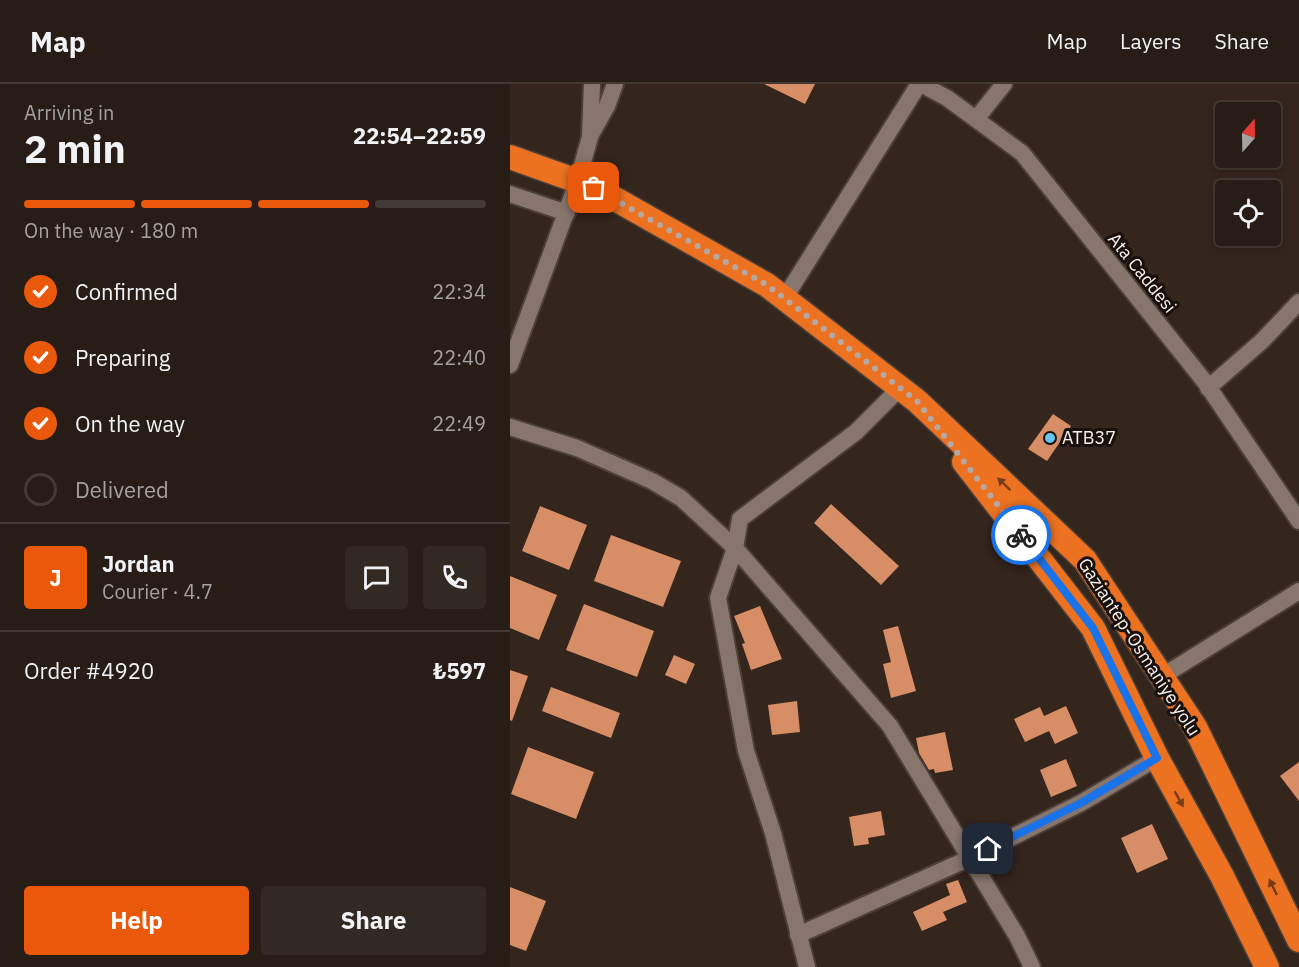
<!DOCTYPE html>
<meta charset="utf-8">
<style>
:root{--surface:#271c16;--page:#332923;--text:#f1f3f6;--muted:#a4a1a1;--line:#433a35;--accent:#ea580c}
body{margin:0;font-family:"IBM Plex Sans",sans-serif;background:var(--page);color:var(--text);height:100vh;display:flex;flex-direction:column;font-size:22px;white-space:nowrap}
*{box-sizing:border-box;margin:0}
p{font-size:20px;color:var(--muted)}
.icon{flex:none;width:33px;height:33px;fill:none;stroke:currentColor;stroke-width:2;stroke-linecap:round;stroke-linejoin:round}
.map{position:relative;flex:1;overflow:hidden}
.drawer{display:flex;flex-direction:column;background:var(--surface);width:510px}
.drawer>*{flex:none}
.needle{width:39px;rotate:20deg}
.buttons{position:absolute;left:705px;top:18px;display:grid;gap:12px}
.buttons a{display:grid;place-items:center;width:66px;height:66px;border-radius:6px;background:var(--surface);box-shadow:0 3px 9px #0003,0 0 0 2px var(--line);font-size:30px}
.pin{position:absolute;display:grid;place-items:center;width:51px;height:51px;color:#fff;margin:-26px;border-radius:12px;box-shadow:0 3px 9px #0006}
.courier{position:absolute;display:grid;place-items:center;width:60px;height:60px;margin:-30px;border:4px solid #1a73e8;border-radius:50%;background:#fff;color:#222;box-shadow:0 2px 8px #0007}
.headline em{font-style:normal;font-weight:700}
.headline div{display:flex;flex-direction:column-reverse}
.headline{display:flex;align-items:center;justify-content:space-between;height:102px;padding:0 24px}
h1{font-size:39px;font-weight:700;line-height:45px}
.bar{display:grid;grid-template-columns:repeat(4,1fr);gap:9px 6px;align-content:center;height:72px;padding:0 24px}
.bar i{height:8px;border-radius:4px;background:var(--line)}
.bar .on{background:var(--accent)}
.bar p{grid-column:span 4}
.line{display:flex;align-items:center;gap:15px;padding:0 24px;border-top:2px solid var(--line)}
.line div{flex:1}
.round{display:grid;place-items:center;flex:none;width:63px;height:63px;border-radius:6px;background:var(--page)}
ol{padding:0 24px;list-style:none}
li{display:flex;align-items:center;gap:18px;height:66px}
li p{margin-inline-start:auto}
li .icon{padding:6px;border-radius:50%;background:var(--accent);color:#fff;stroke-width:4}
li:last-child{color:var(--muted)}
li i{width:33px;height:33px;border:3px solid var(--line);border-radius:50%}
.cta{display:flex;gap:12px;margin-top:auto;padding:12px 24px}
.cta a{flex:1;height:69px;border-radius:6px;background:var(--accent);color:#fff;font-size:24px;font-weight:700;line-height:69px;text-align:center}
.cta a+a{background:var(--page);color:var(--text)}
header{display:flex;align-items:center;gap:36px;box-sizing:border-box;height:84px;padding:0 30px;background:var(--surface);border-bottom:2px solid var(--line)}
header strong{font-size:28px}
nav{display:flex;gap:33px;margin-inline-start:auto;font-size:21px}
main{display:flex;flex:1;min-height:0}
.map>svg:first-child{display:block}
.building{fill:#d78d66}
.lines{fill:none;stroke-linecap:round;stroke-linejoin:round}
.minor-casing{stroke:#4c4039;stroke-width:20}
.highway-casing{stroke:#4c4039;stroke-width:27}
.minor{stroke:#88766d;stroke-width:16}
.highway{stroke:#ec7221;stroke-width:24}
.oneway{fill:#773c16}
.done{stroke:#b5a8a2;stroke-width:6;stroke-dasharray:0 10.8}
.route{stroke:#1a73e8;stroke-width:8}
.poi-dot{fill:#64c5ee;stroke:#17100d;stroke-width:2}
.labels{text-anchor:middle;stroke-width:6;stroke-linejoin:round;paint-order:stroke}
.street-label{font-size:18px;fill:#faefea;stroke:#17100d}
.poi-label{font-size:18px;fill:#faefea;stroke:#17100d;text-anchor:start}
</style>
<header>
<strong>Map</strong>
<nav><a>Map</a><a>Layers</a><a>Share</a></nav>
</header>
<main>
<section class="drawer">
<div class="headline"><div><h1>2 min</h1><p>Arriving in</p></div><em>22:54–22:59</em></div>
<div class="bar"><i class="on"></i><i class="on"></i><i class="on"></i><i></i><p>On the way · 180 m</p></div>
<ol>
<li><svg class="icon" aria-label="check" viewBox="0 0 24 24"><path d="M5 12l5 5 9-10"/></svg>Confirmed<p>22:34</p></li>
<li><svg class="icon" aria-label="check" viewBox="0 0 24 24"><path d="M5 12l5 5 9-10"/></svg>Preparing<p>22:40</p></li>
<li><svg class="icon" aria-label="check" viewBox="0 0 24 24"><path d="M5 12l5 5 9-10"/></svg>On the way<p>22:49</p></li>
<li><i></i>Delivered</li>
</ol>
<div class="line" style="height:108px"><b class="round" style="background:var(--accent);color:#fff">J</b><div><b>Jordan</b><p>Courier · 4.7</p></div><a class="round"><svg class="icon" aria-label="chat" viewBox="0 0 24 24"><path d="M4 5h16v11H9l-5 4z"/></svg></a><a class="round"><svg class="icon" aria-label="phone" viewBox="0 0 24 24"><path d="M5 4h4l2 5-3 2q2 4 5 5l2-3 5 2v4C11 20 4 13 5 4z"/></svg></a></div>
<div class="line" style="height:78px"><div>Order #4920</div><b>₺597</b></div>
<div class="cta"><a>Help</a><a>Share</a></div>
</section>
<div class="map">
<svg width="789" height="883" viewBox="0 0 789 883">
<rect width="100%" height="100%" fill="#34251d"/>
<g class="building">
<polygon points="254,0 305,0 295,20"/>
<polygon points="543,330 561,342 537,377 518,365"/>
<polygon points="321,420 389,482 371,501 304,439"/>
<polygon points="30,422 77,441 59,486 12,467"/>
<polygon points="101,451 171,477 153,523 84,497"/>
<polygon points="0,492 47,511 29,556 0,544"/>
<polygon points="74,520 144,547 127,593 56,566"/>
<polygon points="250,522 272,575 241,586 232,560 235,559 224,532"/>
<polygon points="388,542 406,607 381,614 373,580 381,578 373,546"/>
<polygon points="164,571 185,580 176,600 155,591"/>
<polygon points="0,586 18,592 2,637 0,636"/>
<polygon points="41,603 110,629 101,654 32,627"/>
<polygon points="287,617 290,648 262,651 258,621"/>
<polygon points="556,622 568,649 545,660 539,647 515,658 504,635 530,623 534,632"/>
<polygon points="435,648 443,686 425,689 424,685 419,686 409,669 406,654"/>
<polygon points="18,663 84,688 66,735 1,710"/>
<polygon points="556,675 567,702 541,713 530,686"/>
<polygon points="789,678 789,717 770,692"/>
<polygon points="371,727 375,751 358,754 359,760 344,762 339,733"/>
<polygon points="642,740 658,775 627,789 611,754"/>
<polygon points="448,796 457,818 433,828 437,836 412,847 403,828 440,811 436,800"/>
<polygon points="0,803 36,817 16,867 0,861"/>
</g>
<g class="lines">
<g class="minor-casing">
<g id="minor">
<polyline points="411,0 437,14 512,69 695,298 789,437"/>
<polyline points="466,35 494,0"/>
<polyline points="80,52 97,22 105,0"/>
<polyline points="0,110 57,129"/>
<polyline points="274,215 409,0"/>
<polyline points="0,281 68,96 80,53 82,0"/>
<polyline points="698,304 752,257 789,218"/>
<polyline points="0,343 67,364 142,397 171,414 225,464 380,642 507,852 522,883"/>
<polyline points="651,593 789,507"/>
<polyline points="288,851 460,774 571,719 647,674"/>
<polyline points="297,883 263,749 236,667 208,514 225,464 230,435 346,348 390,304"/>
</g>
</g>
<g class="highway-casing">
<g id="highway">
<polyline points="0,73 84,103 257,201 407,317 575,476 685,643 789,856"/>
<polyline points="454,378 583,544 647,674 712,792 757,883"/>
</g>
</g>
<use href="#minor" class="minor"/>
<use href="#highway" class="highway"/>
</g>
<defs><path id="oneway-solid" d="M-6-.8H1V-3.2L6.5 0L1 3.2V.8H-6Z" transform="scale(1.5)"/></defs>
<g class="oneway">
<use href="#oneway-solid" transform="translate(494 400) rotate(-136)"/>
<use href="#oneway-solid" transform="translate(669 715) rotate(61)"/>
<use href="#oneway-solid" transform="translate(763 803) rotate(-116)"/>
</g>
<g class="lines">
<polyline class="done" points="84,104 257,201 407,317 511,451"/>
<polyline class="route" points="478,765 571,719 647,674 583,544 511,451"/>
</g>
<circle class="poi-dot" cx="540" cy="354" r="6"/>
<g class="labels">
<g class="street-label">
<text transform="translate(632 189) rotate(51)" y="6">Ata Caddesi</text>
<text transform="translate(629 563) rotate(57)" y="6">Gaziantep-Osmaniye yolu</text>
</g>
<g class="poi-label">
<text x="552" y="360">ATB37</text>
</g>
</g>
</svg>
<div class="buttons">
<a><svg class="needle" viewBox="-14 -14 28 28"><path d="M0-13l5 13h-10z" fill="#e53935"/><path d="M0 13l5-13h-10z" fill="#a4a1a1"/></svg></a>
<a><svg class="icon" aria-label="locate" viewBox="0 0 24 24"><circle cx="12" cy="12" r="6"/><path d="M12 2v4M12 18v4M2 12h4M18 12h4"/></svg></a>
</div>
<div class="pin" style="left:84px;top:104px;background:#ea580c"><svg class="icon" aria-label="bag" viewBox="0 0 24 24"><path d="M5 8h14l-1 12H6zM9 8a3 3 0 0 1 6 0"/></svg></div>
<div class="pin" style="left:478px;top:765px;background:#1f2937"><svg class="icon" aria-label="home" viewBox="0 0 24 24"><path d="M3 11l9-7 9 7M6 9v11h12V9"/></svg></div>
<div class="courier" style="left:511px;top:451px"><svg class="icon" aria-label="bike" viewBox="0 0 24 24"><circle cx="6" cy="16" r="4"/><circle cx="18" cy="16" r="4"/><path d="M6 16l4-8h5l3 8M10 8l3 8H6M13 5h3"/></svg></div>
</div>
</main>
